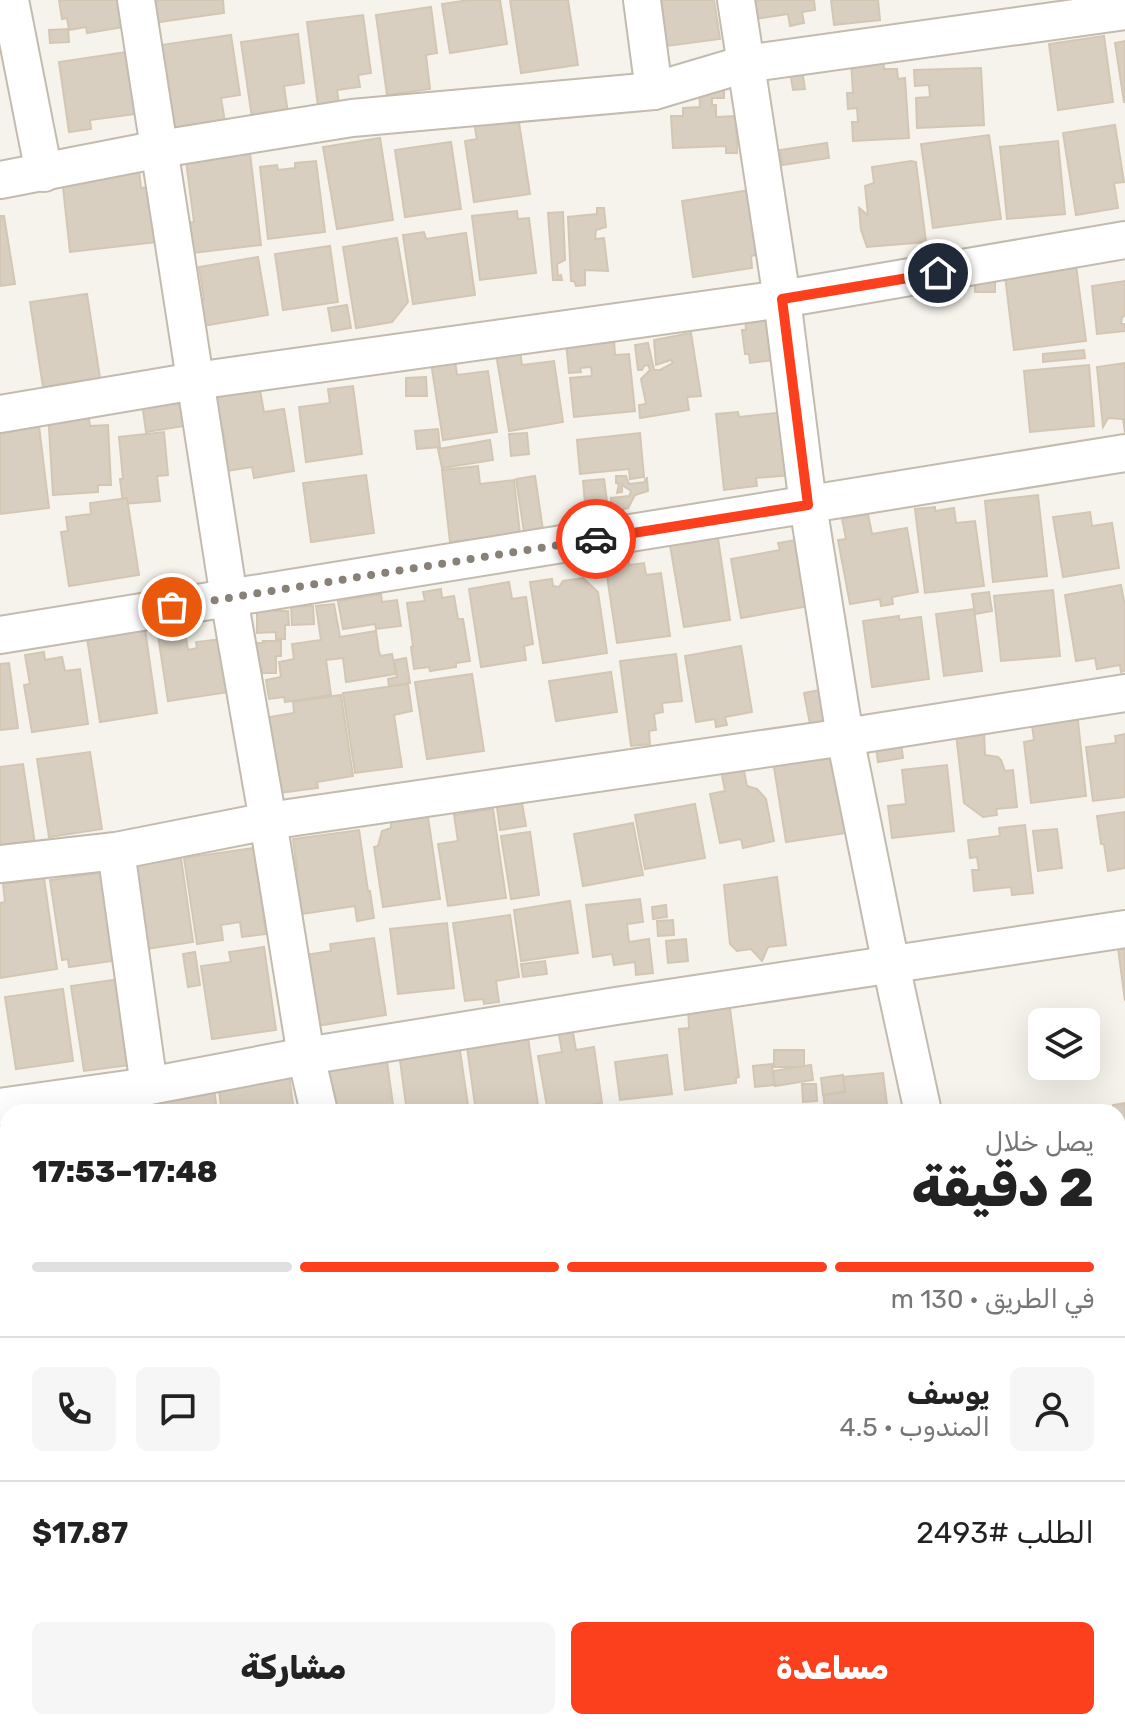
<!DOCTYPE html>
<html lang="ar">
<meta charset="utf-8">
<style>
:root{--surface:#fff;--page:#f6f6f6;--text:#222;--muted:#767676;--line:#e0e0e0;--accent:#fc3f1d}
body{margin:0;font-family:Rubik,Vazirmatn,sans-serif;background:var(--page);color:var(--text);direction:rtl;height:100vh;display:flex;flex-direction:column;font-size:30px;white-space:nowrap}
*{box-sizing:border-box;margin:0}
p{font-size:26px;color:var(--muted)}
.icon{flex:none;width:44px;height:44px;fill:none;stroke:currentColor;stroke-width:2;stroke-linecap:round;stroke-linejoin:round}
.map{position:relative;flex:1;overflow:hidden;direction:ltr}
.details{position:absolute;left:0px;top:1104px;width:1126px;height:626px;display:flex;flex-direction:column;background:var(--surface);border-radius:24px 24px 0 0;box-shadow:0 8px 32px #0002;direction:rtl}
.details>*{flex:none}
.tools{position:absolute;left:1028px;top:1008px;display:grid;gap:16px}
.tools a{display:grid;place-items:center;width:72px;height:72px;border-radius:12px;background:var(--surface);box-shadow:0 8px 32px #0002;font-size:40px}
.pin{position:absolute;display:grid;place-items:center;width:68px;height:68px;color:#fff;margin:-34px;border:4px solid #fff;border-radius:50%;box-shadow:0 2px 8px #0007}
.courier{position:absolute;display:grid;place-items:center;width:80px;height:80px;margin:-40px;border:6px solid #fc3f1d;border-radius:50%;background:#fff;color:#222;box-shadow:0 2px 10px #0007}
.headline em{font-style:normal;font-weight:800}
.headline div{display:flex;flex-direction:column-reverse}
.headline{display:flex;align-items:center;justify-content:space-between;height:136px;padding:0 32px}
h1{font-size:52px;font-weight:800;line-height:60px}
.bar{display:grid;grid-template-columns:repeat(4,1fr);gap:12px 8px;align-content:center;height:96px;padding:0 32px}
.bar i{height:10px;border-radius:6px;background:var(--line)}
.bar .current{background:var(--accent)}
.bar p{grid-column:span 4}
.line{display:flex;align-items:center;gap:20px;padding:0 32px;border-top:2px solid var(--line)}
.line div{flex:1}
.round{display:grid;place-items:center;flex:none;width:84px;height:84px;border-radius:12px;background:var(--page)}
.primary-button{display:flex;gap:16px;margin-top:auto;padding:16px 32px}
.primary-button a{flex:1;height:92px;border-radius:12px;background:var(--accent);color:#fff;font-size:32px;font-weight:800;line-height:92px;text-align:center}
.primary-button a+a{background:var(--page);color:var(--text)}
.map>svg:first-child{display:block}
.building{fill:#d8cfc1;stroke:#d3c7b4;stroke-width:2}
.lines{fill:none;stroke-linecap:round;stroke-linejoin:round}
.minor-casing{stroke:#c2bbae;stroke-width:40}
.minor{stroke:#fff;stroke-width:36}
.done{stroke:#878178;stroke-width:8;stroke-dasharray:0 14.4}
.route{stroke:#fc3f1d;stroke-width:10}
</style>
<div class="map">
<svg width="1125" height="1729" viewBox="0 0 1125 1729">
<rect width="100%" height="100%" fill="#f6f3ec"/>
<g class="building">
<polygon points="59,0 120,0 124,27 87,33 86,27 69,30 67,18 62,19"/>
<polygon points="149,0 223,0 224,13 152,23"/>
<polygon points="469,0 500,0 507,44 450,53 442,4"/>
<polygon points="510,0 568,0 578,65 521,73"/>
<polygon points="646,0 714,0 720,39 652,48"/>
<polygon points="752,0 814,0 815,10 802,12 804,23 790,26 788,14 755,19"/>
<polygon points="831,0 878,0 880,20 834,25"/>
<polygon points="431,7 437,53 426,55 430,89 387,95 376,15"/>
<polygon points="363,15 371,73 358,75 360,87 337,90 339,103 318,106 307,22"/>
<polygon points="68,29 69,42 50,43 49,30"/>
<polygon points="298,34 304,83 284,86 288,113 252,118 241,42"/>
<polygon points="231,35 240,95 221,98 225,122 173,129 161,45"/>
<polygon points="1104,36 1113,102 1058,110 1049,44"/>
<polygon points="1125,41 1125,102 1124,102 1115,43"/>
<polygon points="127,52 136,114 90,120 91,129 69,132 59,62"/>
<polygon points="883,58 884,69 897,69 898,79 905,78 909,138 853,141 852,122 858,122 857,108 848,109 847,93 853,93 851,60"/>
<polygon points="981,68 984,125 917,128 916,98 930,97 929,85 915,86 914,70"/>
<polygon points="802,70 805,89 793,90 790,71"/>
<polygon points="724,84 724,98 712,98 712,105 716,105 716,117 736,116 737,153 726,153 726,146 673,148 671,116 683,116 683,108 700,107 699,85"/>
<polygon points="517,110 530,194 474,202 465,141 477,139 473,117"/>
<polygon points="1115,125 1124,182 1114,183 1118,208 1076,215 1063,133"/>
<polygon points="989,135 1001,219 933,228 921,144"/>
<polygon points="380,138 393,220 337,229 323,147"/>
<polygon points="1058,141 1065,214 1007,219 1000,147"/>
<polygon points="451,142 461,209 405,217 395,150"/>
<polygon points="827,143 829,158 782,165 780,150"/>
<polygon points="250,153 261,245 193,253 189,223 194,222 186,161"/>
<polygon points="316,161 325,232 268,239 260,167 277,165 278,170 295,168 295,163"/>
<polygon points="911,161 916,162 926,242 867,247 861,230 859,208 868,215 865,186 874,183 872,167"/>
<polygon points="139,170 141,188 150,187 156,242 70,252 62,178"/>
<polygon points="750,190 760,254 751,256 752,268 693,277 682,201"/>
<polygon points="597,208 604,208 606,227 596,230 595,239 604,238 608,271 585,270 585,285 576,286 574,281 571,281 568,217 597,214"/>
<polygon points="517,211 518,219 529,218 536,273 480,280 472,216"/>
<polygon points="563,212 565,260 557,264 558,276 561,275 562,280 553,280 548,213"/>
<polygon points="0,216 4,216 15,284 0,286"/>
<polygon points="424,232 426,239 466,233 475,295 413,304 403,235"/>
<polygon points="397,238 408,302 392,322 356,328 343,247"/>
<polygon points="330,246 338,302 283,310 275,254"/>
<polygon points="258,257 268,315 202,326 198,300 204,299 199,267"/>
<polygon points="1075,258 1086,341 1014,350 1004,268"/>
<rect x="975" y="273" width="20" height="19"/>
<polygon points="1125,281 1125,316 1122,317 1121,324 1125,324 1125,331 1097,334 1092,286"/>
<polygon points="87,294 100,378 43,387 30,302"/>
<polygon points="768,303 774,360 750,363 749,354 745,354 742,330 746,330 744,305"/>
<polygon points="347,305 351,328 332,331 328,308"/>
<polygon points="613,327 615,355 629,354 635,411 574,417 570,378 592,376 591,367 580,368 581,372 569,373 565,332"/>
<polygon points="691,333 701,396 687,397 689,410 640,418 639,405 646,404 641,379 650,370 648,365 644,366 642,370 638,370 635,345 648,343 654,370 660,370 673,363 671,360 656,365 654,340"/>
<polygon points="519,344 522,365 554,361 563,422 509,431 495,348"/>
<polygon points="1084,350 1085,358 1043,362 1043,354"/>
<polygon points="454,353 457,375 488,371 497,432 443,440 430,356"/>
<polygon points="1125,363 1125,433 1123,419 1108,418 1103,427 1097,367"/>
<polygon points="1089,365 1094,426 1030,432 1024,371"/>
<polygon points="426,377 427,396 406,396 406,378"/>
<polygon points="259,385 264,412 284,409 294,471 254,478 252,467 226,471 223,451 226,450 223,429 219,429 214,393"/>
<polygon points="353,386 362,454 306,462 299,407 330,403 328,389"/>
<polygon points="179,398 184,426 146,432 142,403"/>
<polygon points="48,411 73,419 89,418 90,426 108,425 111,485 98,485 98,492 53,495"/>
<polygon points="738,412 739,417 786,412 793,475 756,478 757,486 724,490 716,414"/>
<polygon points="38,418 49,508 0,514 0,433 10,432 8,422"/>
<polygon points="438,429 440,447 417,449 415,431"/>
<polygon points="164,432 168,475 157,476 160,501 123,504 120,479 123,479 119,437"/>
<polygon points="527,433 529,454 511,456 509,434"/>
<polygon points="640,433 644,477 630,479 629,469 580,474 577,440"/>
<polygon points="490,440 493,460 442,468 438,449"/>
<polygon points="478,466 480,484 514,480 520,534 450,542 442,470"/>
<polygon points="366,475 374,533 311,542 303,483"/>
<polygon points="535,476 543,530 524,532 516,479"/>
<polygon points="616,476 626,476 629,484 645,482 645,479 647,478 648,491 635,495 628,508 612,511 611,498 629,496 631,491 622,485 622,492 617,493 619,484 616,483"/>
<polygon points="604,479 607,501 585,503 583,481"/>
<polygon points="1038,495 1047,576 993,582 985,501"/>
<polygon points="127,498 139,575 69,586 61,532 68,531 66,517 91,514 90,503"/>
<polygon points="935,507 935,511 954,508 956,523 975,521 984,586 925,593 915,509"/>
<polygon points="1090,512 1092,526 1112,523 1119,568 1063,577 1053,517"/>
<polygon points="868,514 872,534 907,528 918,592 892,597 893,604 881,606 880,599 850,604 838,540 846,539 842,519"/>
<polygon points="718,538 730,620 684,627 670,545"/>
<polygon points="803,539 815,605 741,618 731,559 780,550 778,543"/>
<polygon points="627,553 629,565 644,563 646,575 661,573 670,636 617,643 604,556"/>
<polygon points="583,578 598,592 607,653 543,663 530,582 552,579 553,586 559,587 563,581"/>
<polygon points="509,582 512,599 526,597 533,644 524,646 526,660 481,667 469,589"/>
<polygon points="1121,585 1125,606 1125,671 1121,672 1120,665 1097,669 1095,658 1076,661 1065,595"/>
<polygon points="441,589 442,598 454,596 458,619 463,619 470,661 456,663 456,667 430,671 429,667 414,669 411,647 413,646 407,603 425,601 423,592"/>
<polygon points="1053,590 1060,656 1001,661 994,596"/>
<polygon points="989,592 992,611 975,614 972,594"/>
<polygon points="381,594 382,602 397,600 401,626 376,629 375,624 343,629 338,601"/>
<polygon points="334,604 340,637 376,631 379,652 381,656 392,654 396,674 346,682 343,658 326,660 331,695 285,702 284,697 269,699 266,680 281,677 279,662 294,659 292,644 321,640 316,606"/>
<polygon points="291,606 313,606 314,624 292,625"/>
<polygon points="275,608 275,611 288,611 289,625 285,625 285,639 276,639 276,632 257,633 257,612 266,612 266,609"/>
<polygon points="974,609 982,671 944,676 936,614"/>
<polygon points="899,616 899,620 921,617 929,679 872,687 863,621"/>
<polygon points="184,625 188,650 197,648 196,642 221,639 229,692 168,701 157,629"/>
<polygon points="145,629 157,713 100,722 87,638"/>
<polygon points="263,641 281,641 281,656 276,656 276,673 262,673 262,668 255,668 254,643 264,643"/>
<polygon points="741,646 752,712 725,717 727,725 716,727 715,719 696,722 685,656"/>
<polygon points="44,652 45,660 62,657 65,671 80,669 88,724 32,732 24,685 30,684 25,655"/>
<polygon points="676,654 682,701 662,703 663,712 654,714 656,730 649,731 650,744 631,746 620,661"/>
<polygon points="406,658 410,683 389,686 388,679 397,677 395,660"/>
<polygon points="9,663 18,728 0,730 0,664"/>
<polygon points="611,672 617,712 556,721 549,681"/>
<polygon points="472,674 484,751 427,759 415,682"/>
<polygon points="408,684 412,711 394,715 402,767 355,773 343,693"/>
<polygon points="825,689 831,720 810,724 804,693"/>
<polygon points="341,695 353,776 317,782 318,788 280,793 269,717 294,713 293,702"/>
<polygon points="1077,712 1086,796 1031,803 1024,742 1034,740 1031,717"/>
<polygon points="984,730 985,755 998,757 1001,760 1005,771 1013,770 1017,807 996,809 997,815 983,817 964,803 956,734"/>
<polygon points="1125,734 1125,797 1093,801 1086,747 1116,743 1115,736"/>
<polygon points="901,743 903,758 878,762 876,747"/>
<polygon points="834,751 846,833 786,842 773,761"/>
<polygon points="90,752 102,829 49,837 37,759"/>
<polygon points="23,764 35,844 0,849 0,767"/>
<polygon points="947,765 954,831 892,838 888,806 906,804 902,770"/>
<polygon points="743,766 747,786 757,789 766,799 774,841 743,848 741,839 720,843 710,794 725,791 721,770"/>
<polygon points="522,803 526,826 500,830 497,807"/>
<polygon points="695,804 705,858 645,869 635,815"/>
<polygon points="493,809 506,898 448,906 438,844 458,841 454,815"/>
<polygon points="1125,812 1125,868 1108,871 1104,844 1101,844 1097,816"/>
<polygon points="428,817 440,899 383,907 374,847 378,846 382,831 391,828 391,822"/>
<polygon points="633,823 643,875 583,886 574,834"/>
<polygon points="1025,825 1033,893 1012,895 1011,887 974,891 972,870 979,870 977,857 970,858 968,840 1000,836 999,828"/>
<polygon points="1057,829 1062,868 1038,871 1033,831"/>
<polygon points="359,830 368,891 370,891 374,918 357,921 355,906 301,914 294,870 297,870 293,839"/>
<polygon points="530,832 539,895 511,899 501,836"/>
<polygon points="254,848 266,934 242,937 240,922 221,925 223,940 197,944 184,858"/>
<polygon points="181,858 193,942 133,951 121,867"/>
<polygon points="113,871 126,959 69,967 68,959 62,960 50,880"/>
<polygon points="777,877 786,945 768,947 762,961 751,949 737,951 730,944 724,885"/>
<polygon points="44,878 57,969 0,978 0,903 5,902 3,884"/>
<polygon points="640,899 643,922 627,924 629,942 649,939 653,973 636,975 635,962 614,965 612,954 593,957 586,905"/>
<polygon points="570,901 578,953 521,961 514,910"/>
<polygon points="666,905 667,917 653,919 652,907"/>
<polygon points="510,915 519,977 496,981 499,1002 484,1004 483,999 465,1001 453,923"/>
<polygon points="673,920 674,935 658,936 657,921"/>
<polygon points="447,923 454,988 398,994 390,929"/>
<polygon points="374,938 386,1015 316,1026 305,955 331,951 330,944"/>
<polygon points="686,939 688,961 668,963 666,941"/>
<polygon points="264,947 276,1030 212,1039 201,966 231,962 229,952"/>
<polygon points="1125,947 1125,1001 1118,948"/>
<polygon points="195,952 200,985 188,987 183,954"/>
<polygon points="545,961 547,974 523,977 521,964"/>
<polygon points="127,978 139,1064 84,1071 71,986"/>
<polygon points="63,989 73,1061 16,1069 5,997"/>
<polygon points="729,1001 739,1077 736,1078 736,1083 685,1090 679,1029 689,1028 688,1006"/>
<polygon points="572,1027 576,1050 594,1047 602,1103 548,1112 538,1056 562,1052 558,1029"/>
<polygon points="528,1038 539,1112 476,1112 467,1047"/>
<polygon points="459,1044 469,1112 407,1112 399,1053"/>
<rect x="774" y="1050" width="30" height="17"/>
<polygon points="386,1054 394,1112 334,1112 327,1062"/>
<polygon points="667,1055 672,1094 620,1100 615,1062"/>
<polygon points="772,1064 774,1085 755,1087 753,1066"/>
<polygon points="811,1065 813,1080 775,1086 773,1071"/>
<polygon points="883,1073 888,1112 825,1112 822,1079"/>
<polygon points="289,1074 294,1112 222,1112 218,1084"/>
<polygon points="843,1075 845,1092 823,1095 821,1078"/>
<polygon points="802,1084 816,1084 817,1101 803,1102"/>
<polygon points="214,1088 217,1112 156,1112 153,1096"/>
<polygon points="1125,1103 1125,1125 1118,1125 1118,1112 1114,1112 1113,1105"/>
<polygon points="1125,1210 1125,1238 1120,1239 1118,1247 1118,1211"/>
<polygon points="1125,1276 1125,1325 1118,1325 1118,1278"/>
<polygon points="8,1343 8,1375 0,1376 0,1344"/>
<polygon points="1118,1428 1125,1475 1125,1479 1119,1480 1120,1486 1118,1487"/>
<polygon points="1125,1518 1125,1561 1118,1561 1118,1520"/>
<polygon points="8,1600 8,1641 0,1642 0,1601"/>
<polygon points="42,1722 107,1722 108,1729 43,1729"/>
<polygon points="117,1722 175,1722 176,1729 118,1729"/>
<polygon points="645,1722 690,1722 690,1724 702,1722 703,1729 646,1729"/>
<polygon points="714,1722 758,1722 759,1729 716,1729"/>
<polygon points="780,1722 853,1722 854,1729 781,1729"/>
<polygon points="926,1722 995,1722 995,1729 927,1729"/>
</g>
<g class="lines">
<g class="minor-casing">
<g id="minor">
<polyline points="10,0 44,173"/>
<polyline points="136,0 229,598 268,821 306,1056 319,1112"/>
<polyline points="642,0 654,91"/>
<polyline points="736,0 782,299 808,505 845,737 891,965 923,1112"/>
<polyline points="0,180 160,149 352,118 654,91 745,64 1125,11"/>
<polyline points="0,414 195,381 782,299 1125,240"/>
<polyline points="0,635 1125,453"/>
<polyline points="116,851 149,1086"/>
<polyline points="0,864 116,851 268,821 845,737 1125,693"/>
<polyline points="0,1107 149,1086 306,1056 616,1006 1125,929"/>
<polyline points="1118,1149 1125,1147"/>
<polyline points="0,1334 8,1333"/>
<polyline points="1118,1386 1125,1385"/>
<polyline points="0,1562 8,1561"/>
<polyline points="1118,1619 1125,1617"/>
<polyline points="409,1722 410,1729"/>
<polyline points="1016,1722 1017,1729"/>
<polyline points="450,1729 491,1722"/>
</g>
</g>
<use href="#minor" class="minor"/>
</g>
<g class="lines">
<polyline class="done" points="172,607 596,539"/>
<polyline class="route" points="596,539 808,505 782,299 938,273"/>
</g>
</svg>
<div class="tools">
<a><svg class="icon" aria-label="layers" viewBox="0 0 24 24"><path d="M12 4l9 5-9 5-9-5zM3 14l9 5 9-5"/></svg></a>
</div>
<div class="pin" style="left:172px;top:607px;background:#ea580c"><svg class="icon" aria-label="bag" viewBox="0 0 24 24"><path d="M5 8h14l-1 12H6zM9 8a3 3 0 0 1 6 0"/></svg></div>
<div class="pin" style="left:938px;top:273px;background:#1f2937"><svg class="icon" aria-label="home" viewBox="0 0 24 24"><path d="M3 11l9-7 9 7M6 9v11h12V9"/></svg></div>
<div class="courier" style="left:596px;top:539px"><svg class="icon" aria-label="car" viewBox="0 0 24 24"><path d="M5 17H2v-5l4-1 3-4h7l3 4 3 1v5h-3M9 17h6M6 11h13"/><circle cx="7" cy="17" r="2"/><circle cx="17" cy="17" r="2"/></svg></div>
<section class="details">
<div class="headline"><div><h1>2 دقيقة</h1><p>يصل خلال</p></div><em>17:48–17:53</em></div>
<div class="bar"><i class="current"></i><i class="current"></i><i class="current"></i><i></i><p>في الطريق · 130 m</p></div>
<div class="line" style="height:144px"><a class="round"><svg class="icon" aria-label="person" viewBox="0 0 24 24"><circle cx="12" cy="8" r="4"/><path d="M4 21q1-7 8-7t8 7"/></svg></a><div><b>يوسف</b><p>المندوب · 4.5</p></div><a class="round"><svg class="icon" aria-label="chat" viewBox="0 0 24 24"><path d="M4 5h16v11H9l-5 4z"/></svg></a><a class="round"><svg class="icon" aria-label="phone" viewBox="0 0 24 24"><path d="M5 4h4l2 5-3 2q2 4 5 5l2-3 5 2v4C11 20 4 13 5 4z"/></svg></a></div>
<div class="line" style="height:104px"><div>الطلب #2493</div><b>$17.87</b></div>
<div class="primary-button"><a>مساعدة</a><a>مشاركة</a></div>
</section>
</div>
